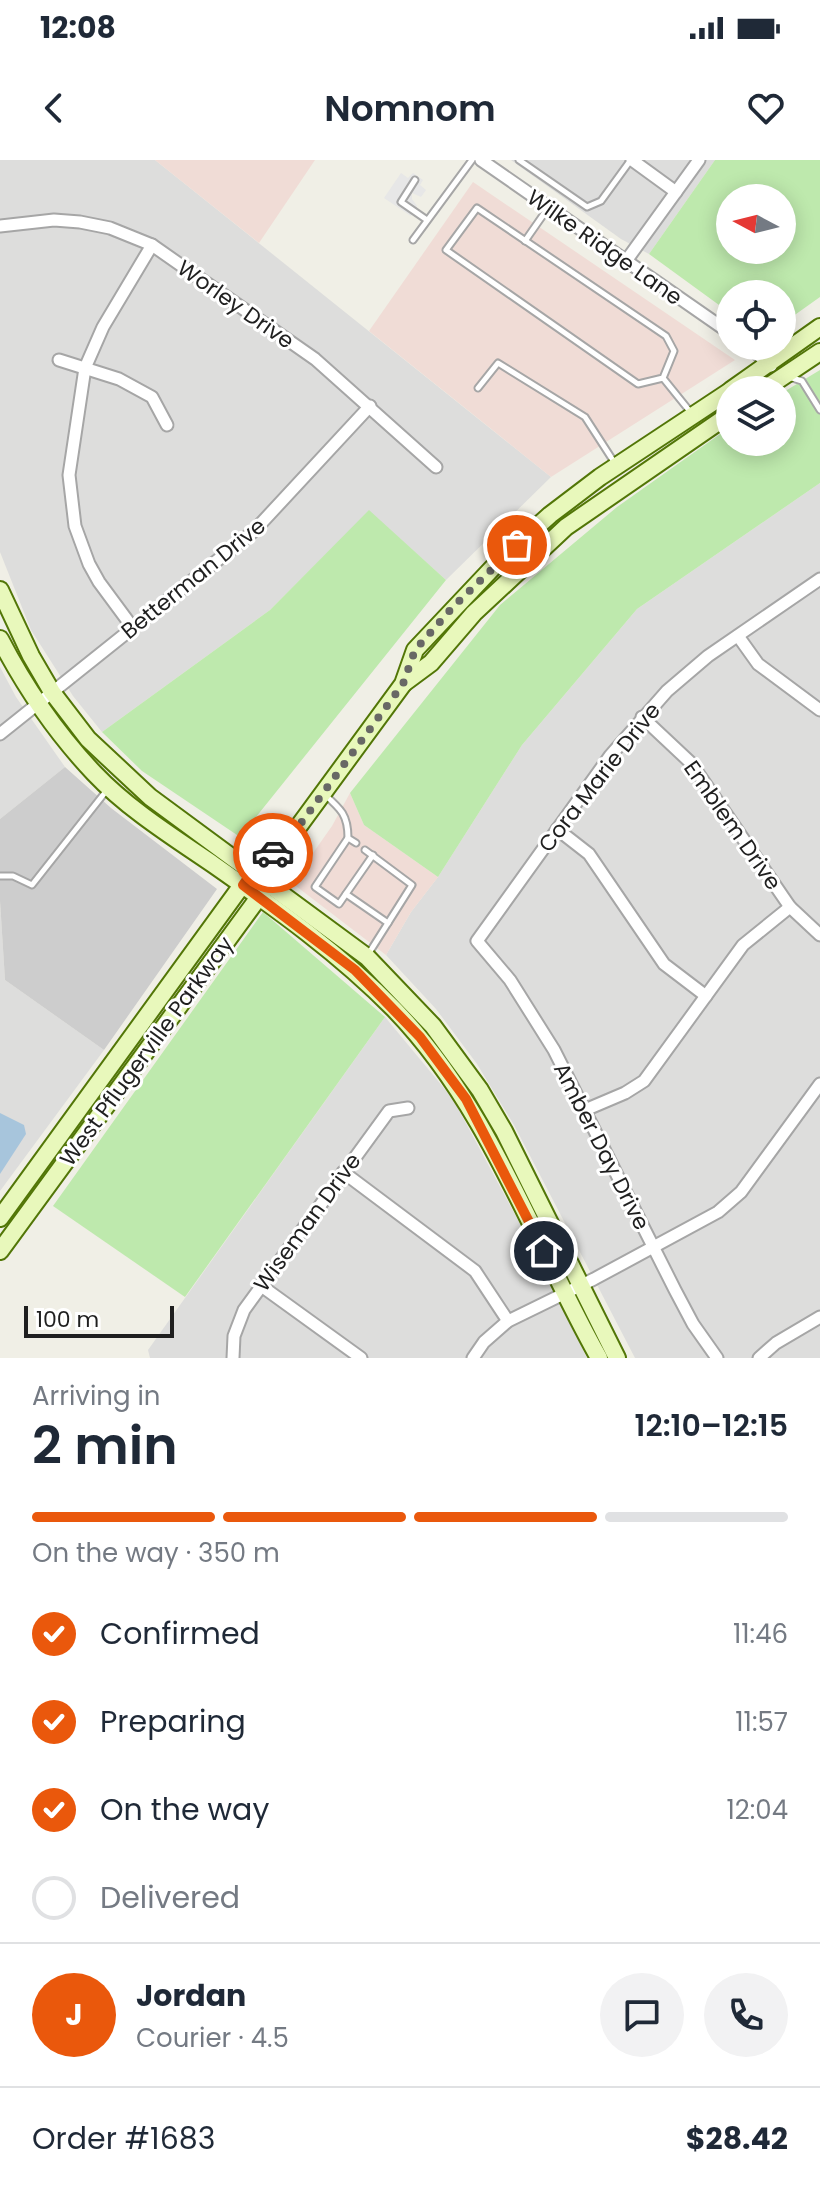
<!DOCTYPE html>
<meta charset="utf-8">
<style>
:root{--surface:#fff;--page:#f2f2f3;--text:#1f2937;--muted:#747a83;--line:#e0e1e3;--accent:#ea580c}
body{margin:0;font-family:Poppins,sans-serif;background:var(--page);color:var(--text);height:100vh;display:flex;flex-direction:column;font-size:30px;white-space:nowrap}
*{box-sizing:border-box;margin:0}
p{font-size:26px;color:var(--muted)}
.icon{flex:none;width:44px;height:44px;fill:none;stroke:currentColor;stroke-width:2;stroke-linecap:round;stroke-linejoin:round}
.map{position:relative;height:1198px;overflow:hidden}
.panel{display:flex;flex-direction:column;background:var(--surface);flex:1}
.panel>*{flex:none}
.needle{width:52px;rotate:277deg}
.buttons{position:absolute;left:716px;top:24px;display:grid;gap:16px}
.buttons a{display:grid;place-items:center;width:80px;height:80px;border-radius:50%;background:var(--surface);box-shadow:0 4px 20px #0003;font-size:40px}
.scale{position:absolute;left:24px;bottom:20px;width:150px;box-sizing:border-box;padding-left:8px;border:4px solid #1f1f1f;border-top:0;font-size:22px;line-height:28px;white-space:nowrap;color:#1f1f1f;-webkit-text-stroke:6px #fff;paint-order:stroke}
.pin{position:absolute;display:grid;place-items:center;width:68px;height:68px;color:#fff;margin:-34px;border:4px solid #fff;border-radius:50%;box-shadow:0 2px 8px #0007}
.courier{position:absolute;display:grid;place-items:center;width:80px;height:80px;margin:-40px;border:6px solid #ea580c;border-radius:50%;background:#fff;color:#222;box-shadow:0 2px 10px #0007}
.summary em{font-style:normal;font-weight:600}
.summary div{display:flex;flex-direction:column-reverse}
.summary{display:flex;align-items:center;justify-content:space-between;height:136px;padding:0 32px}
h1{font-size:52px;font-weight:600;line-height:60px}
.bar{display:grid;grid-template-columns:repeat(4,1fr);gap:12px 8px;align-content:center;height:96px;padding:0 32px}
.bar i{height:10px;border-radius:6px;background:var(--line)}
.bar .selected{background:var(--accent)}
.bar p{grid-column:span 4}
.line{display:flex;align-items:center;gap:20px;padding:0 32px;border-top:2px solid var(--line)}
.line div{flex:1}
.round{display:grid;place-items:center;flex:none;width:84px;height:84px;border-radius:42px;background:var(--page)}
ol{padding:0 32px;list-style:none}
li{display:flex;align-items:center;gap:24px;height:88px}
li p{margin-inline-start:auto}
li .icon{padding:8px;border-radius:50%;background:var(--accent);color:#fff;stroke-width:4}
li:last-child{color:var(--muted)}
li i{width:44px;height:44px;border:4px solid var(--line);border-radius:50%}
.status{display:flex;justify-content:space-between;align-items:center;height:56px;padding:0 40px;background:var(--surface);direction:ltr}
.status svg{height:22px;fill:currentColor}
header{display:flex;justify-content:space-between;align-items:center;height:104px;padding:0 32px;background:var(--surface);font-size:36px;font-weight:600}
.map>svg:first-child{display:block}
.residential{fill:#dddddc}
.commercial{fill:#f0dcd6}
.religious{fill:#cdcdcd}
.grass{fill:#bee9ad;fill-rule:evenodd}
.parking{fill:#e7e7e7}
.water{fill:#a7c5dc}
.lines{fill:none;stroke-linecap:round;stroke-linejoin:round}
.service-casing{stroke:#a6a6a6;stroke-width:9}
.minor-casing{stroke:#a6a6a6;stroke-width:15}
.secondary-casing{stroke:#527607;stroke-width:20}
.service{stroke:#fff;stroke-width:5}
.minor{stroke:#fff;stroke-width:11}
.secondary{stroke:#e8f8bb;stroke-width:16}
.done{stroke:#686865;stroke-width:8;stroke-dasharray:0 14.4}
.route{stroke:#ea580c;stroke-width:10}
.labels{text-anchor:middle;stroke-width:6;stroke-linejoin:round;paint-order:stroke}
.street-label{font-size:22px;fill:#1f1f1f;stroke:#fff}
</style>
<div class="status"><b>12:08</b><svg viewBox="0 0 49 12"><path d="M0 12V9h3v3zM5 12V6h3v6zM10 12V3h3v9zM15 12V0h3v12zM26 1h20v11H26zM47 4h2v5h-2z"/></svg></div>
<header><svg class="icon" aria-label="back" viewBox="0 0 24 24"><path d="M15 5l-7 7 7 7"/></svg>Nomnom<svg class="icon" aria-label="heart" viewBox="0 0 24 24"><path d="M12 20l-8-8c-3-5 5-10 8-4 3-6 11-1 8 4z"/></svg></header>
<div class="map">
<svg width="820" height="1198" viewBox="0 0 820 1198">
<rect width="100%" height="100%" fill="#f0efe6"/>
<g class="residential">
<polygon points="0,0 155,0 551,317 446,420 369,351 270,450 102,572 73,536 31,470 0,392"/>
<polygon points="511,0 715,0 649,94 621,79"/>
<polygon points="820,323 820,1198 635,1198 514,965 477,904 436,849 386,795 411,752 438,717 522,585 637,449"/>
<polygon points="0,507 16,537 65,607 0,659"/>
<polygon points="0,741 5,820 104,890 0,1031"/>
<polygon points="385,857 453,939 527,1077 587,1198 150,1198 148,1190"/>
</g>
<g class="commercial">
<polygon points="155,0 315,0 259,83"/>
<polygon points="473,22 735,200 551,317 369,171"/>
<polygon points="350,633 364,665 438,717 411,752 386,795 292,723 332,666"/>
</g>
<polygon class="religious" points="65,607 111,648 217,729 104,890 5,820 0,741 0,659"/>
<g class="grass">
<path d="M715 0H820V137L782 164V134H730V153L649 94ZM782 38V90H730V38Z"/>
<polygon points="820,210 820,323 637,449 522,585 438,717 364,665 350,633 500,445 617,347 730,267 730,282 782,282 782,233"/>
<polygon points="369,350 446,420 240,677 142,611 102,572 270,450"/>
<polygon points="263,752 385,857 185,1137 53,1046"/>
</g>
<polygon class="parking" points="401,13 408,18 413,13 423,20 420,25 426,30 421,37 412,33 412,39 417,46 411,56 384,38"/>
<polygon class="water" points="0,953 24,965 26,974 0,1014"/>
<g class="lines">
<g class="service-casing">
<g id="service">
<polyline points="519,0 587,47 601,41 630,1"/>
<polyline points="415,20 401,42 427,60"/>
<polyline points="413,80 472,0"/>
<polyline points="525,81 548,48"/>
<polyline points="789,217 802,221 820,250"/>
<polyline points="663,218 674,191 666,176 477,48 446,90 638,224 663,218 692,254"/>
<polyline points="478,228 498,203 585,257 616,305"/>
<path d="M324 634C341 649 348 655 348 678L356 683"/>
<polyline points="348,678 315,727 339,744 373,695"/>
<polyline points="365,690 412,725 369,793"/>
<polyline points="0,716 13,716 32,725 107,630"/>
<polyline points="346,734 388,763"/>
</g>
</g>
<g class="minor-casing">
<g id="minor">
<polyline points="481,0 730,173"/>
<polyline points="632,0 676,32"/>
<polyline points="0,66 54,60 80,62 110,68 152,85 315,199 436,307"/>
<polyline points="626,101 699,0"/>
<polyline points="748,186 771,206"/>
<polyline points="59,200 119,219 152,237 167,265"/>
<polyline points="133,468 99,422 89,404 75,366 69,315 85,208 103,167 152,85"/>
<polyline points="738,476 758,504 820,550"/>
<polyline points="642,557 691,603 790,747 820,775"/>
<polyline points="0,574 254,371 370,246"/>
<polyline points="557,669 589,694 664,804 706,836"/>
<polyline points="585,950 625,933 644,921 743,785 790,747"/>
<polyline points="343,1012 475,1111 508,1161"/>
<polyline points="260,1125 361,1198"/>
<polyline points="233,1198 234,1176 244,1150 389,951 408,948"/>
<polyline points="473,1198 484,1182 508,1161 594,1119 718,1052 741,1032 820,924"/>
<polyline points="717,1198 693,1164 675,1130 554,890 510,820 477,781 610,596 667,531 708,496 820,419"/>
<polyline points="759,1198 776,1183 820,1157"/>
</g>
</g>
<g class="secondary-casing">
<g id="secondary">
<polyline points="731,230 820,167"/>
<polyline points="763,230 820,192"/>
<polyline points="0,430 31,496 52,532 88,579 150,637 367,797 433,866 480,930 504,971 617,1198"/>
<path d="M0 479C25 527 57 574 94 613 128 649 173 677 214 705 277 749 340 794 394 849 490 948 533 1081 599 1198"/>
<polyline points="404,523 431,503 474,453 566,367 730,254"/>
<polyline points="0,1058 261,699 282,689"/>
<polyline points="0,1091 278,711 282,689 403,524 415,490 500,400 550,355 600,317 730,231"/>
</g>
</g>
<use href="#service" class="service"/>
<use href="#minor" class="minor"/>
<use href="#secondary" class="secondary"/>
</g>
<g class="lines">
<polyline class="done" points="273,693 282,689 403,524 415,490 453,447 517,385"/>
<polyline class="route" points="273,693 261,699 243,725 355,810 420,877 466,939 544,1091"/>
</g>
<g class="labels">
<g class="street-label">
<text transform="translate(605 87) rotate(35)" y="8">Wilke Ridge Lane</text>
<text transform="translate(236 144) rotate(35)" y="8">Worley Drive</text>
<text transform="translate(193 418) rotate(-39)" y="8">Betterman Drive</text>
<text transform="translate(599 617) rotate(-52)" y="8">Cora Marie Drive</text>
<text transform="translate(733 665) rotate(55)" y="8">Emblem Drive</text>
<text transform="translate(146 891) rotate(-54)" y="8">West Pflugerville Parkway</text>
<text transform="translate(602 986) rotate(63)" y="8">Amber Day Drive</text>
<text transform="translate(307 1062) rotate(-54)" y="8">Wiseman Drive</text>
</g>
</g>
</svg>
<div class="buttons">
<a><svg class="needle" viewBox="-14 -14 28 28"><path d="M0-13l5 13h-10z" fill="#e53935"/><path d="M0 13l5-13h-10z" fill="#747a83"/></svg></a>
<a><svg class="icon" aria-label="locate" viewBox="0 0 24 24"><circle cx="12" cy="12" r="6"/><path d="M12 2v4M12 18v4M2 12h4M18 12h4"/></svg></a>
<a><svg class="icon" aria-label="layers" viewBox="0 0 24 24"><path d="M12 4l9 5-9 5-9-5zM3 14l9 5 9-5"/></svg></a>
</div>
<div class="scale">100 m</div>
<div class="pin" style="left:517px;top:385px;background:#ea580c"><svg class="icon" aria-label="bag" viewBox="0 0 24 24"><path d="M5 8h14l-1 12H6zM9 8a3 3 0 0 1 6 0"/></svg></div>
<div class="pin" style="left:544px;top:1091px;background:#1f2937"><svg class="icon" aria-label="home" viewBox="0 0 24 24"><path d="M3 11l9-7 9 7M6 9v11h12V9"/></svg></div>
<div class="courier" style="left:273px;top:693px"><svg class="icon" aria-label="car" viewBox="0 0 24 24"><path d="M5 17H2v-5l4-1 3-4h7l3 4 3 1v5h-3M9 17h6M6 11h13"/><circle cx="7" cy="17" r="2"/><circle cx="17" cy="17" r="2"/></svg></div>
</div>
<section class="panel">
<div class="summary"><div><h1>2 min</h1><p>Arriving in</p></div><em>12:10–12:15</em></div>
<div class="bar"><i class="selected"></i><i class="selected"></i><i class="selected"></i><i></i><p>On the way · 350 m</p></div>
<ol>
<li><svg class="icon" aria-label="check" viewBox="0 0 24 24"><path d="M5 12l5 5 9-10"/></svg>Confirmed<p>11:46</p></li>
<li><svg class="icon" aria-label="check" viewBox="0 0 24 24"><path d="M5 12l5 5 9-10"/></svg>Preparing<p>11:57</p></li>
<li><svg class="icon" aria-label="check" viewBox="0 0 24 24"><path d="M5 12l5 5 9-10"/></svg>On the way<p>12:04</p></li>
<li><i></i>Delivered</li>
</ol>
<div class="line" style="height:144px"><b class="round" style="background:var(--accent);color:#fff">J</b><div><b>Jordan</b><p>Courier · 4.5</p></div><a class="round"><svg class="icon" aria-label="chat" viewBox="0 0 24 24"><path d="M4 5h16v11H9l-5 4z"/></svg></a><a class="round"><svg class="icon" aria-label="phone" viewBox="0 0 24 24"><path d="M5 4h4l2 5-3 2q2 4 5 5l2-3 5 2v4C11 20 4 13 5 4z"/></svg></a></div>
<div class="line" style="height:104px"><div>Order #1683</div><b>$28.42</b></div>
</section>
